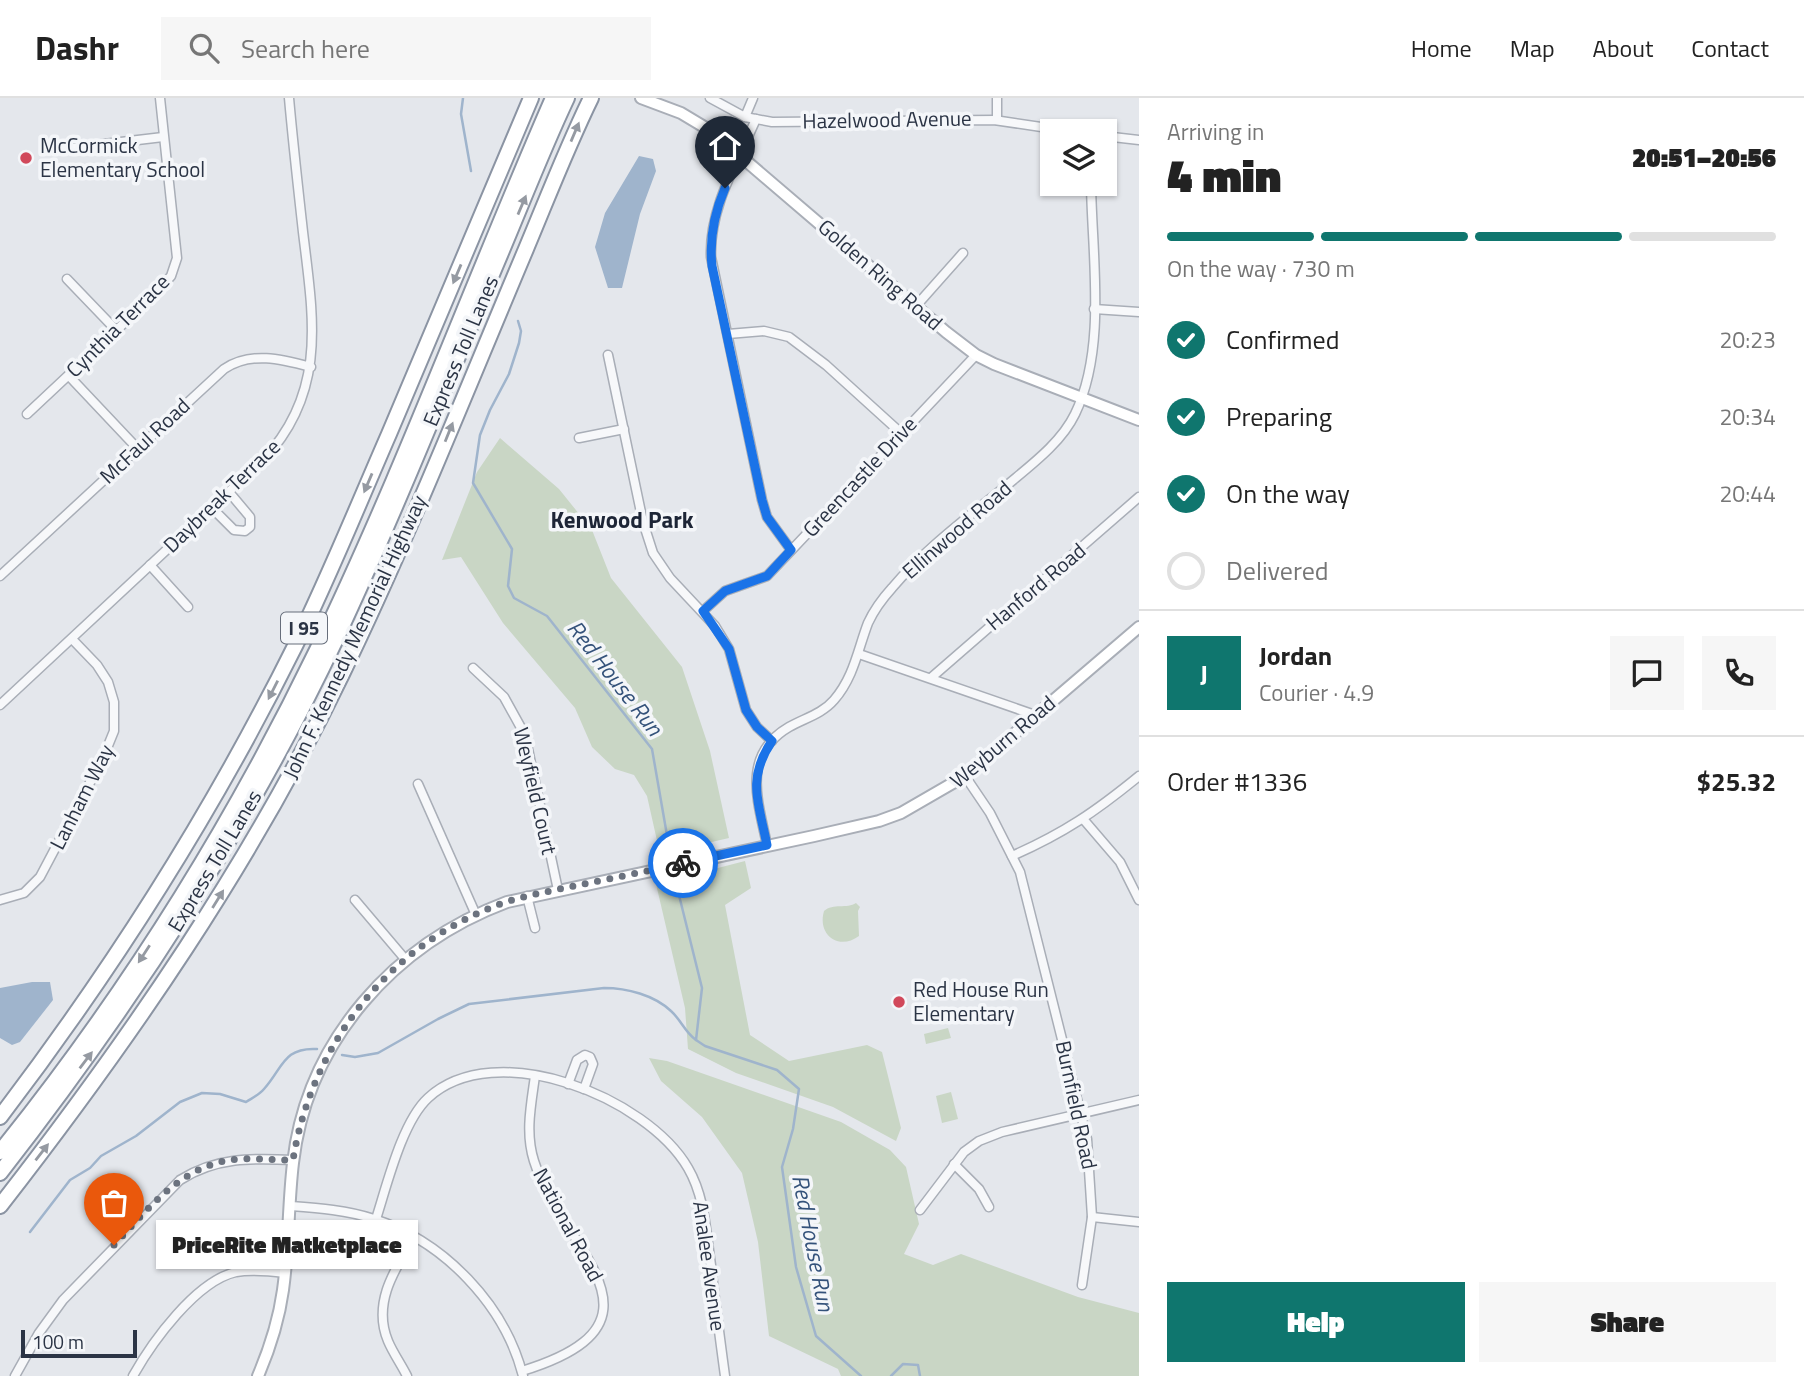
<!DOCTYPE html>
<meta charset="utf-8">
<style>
:root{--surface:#fff;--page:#f6f6f6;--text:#222;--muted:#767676;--line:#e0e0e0;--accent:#0f766e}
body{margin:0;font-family:"Titillium Web",sans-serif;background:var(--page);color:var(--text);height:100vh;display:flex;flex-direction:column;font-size:26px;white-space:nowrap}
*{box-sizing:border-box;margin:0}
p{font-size:23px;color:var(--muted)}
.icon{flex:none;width:38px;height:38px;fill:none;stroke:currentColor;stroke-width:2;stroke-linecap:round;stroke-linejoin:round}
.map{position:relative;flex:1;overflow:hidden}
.details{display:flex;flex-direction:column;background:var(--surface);width:665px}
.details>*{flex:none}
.fabs{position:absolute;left:1040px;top:21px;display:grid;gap:14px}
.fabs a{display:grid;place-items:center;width:77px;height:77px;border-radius:0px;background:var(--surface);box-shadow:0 2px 5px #0004;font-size:35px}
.scale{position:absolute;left:21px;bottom:18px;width:116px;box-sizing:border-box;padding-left:7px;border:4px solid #2b3445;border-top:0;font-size:19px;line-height:24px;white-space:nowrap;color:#2b3445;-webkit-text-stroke:5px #f4f6f9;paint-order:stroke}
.pin{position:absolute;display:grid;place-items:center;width:60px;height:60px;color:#fff;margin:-72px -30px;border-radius:50% 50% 50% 0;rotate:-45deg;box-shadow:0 0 7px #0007}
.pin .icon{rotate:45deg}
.courier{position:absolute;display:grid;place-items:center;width:70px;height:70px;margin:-35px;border:5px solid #1a73e8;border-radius:50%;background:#fff;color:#222;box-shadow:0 2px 9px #0007}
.bubble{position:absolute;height:49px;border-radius:0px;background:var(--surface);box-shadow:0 2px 5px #0004;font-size:23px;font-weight:800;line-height:49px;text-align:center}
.summary em{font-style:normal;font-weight:800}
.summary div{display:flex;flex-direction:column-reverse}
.summary{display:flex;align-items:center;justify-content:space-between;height:119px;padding:0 28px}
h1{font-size:46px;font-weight:800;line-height:52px}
.bar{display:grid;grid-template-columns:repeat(4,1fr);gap:10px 7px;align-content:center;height:84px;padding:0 28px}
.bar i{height:9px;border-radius:5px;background:var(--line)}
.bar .on{background:var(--accent)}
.bar p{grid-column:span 4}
.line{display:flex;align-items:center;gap:18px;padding:0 28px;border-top:2px solid var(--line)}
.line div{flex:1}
.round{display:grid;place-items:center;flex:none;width:74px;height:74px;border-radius:0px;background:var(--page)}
ol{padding:0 28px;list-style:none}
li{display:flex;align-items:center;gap:21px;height:77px}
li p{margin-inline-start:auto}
li .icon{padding:7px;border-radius:50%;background:var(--accent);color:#fff;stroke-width:4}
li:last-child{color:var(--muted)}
li i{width:38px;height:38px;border:4px solid var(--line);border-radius:50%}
.action{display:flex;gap:14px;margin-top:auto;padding:14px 28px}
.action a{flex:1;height:80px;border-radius:0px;background:var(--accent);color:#fff;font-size:28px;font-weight:800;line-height:80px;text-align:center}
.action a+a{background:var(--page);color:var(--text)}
header{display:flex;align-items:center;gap:42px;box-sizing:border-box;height:98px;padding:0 35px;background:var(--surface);border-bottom:2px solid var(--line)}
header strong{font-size:33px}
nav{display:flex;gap:38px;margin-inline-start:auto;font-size:24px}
.search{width:490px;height:63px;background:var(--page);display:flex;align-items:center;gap:18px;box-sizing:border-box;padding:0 24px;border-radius:0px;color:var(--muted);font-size:26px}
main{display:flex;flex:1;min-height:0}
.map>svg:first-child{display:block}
.green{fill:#c9d6c5}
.water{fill:#9fb4cc}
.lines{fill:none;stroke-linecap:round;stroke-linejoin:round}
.stream{stroke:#9fb4cc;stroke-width:2.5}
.street-casing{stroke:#a9aeb7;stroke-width:11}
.secondary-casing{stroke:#a9aeb7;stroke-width:14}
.highway-casing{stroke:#8b94a3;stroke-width:18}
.street{stroke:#f7f8fa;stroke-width:8}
.secondary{stroke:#fff;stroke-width:10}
.highway{stroke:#fff;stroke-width:14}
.oneway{fill:#959aa2}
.done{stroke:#6c737f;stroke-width:7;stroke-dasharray:0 12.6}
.route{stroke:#1a73e8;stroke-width:9}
.poi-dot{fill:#d1495b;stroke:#f4f6f9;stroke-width:2.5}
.labels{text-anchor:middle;stroke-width:7;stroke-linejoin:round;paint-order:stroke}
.shield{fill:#f4f6f9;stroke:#676e7b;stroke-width:2}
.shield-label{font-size:19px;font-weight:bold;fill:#2b3445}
.street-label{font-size:21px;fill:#2b3445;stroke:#f4f6f9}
.poi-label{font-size:21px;fill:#2b3445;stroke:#f4f6f9;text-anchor:start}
.neighbourhood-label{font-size:23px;font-weight:bold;fill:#1d2536;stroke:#f4f6f9}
.water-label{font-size:23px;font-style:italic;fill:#34527a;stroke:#f4f6f9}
</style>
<header>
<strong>Dashr</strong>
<div class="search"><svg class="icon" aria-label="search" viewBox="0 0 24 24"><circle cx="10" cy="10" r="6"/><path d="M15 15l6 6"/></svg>Search here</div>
<nav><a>Home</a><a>Map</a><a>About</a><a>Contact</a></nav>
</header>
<main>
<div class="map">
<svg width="1139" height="1278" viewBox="0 0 1139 1278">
<rect width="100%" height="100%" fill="#e4e7ec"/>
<g class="green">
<polygon points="500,340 559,391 592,432 611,480 682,569 710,653 729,740 660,756 647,698 634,677 615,671 592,649 575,610 503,525 461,459 442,462 477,374"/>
<polygon points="745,763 751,790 725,807 750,937 789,963 867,947 882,954 901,1030 896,1043 833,1009 736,975 688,951 685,910 656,786"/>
<path d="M856 805 860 809 858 813 859 838C839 853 817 837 824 813 833 805 847 811 856 805Z"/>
<polygon points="948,930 951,940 926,946 924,936"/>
<polygon points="649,960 667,963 841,1024 890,1052 906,1069 919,1126 904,1156 933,1167 961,1156 1078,1199 1139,1215 1139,1278 841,1278 838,1271 769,1238 758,1144 742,1075 702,1019 661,983"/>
<polygon points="951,994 958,1021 942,1025 936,998"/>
</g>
<g class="water">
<polygon points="639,58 653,61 656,73 640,116 622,190 608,190 595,149 605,115"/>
<polygon points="32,884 50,884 53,902 20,944 12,947 0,940 0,890"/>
</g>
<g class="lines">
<g class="stream">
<polyline points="463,0 461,16 471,73"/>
<polyline points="518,223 521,233 519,245 509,276 490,312 480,337 473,385 512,451 508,488 514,500 547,518 652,651 672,766"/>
<polyline points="673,773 702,890 696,942 705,948 777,972 799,991 793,1031 782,1069 796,1169 816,1238 861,1278"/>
<path d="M342 957 355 959 378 955 438 921 469 906 604 890C627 890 654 897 671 913 681 922 685 934 696 942"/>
<path d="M30 1134 70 1082 90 1070 101 1058 136 1038 180 1004 202 995 220 996 246 1004C252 1000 259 997 264 991 283 970 283 949 317 951"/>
<polyline points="891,1278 903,1266 918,1267 920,1278"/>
</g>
<g class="street-casing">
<g id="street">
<polyline points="710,0 745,19 772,24 994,22 1068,33"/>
<polyline points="997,0 997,22"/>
<polyline points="745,19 753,0"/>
<path d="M756 21C737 65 709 110 711 159L762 402 767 419 791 452"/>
<polyline points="1104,38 1139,42"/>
<polyline points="53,52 163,39"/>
<polyline points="67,181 116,232"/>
<polyline points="916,208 963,155"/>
<polyline points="1094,211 1139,214"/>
<polyline points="728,236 764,233 789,239 826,267 901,335"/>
<polyline points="608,257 643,424 653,455 670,480 715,528 729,551 746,612 757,629 772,643"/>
<polyline points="69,278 137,350"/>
<polyline points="27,316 154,197 171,178 177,160 160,0"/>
<polyline points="579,340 624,331"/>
<polyline points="211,409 234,432 245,433 250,429 250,419 229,394"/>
<polyline points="150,467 188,509"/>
<path d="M0 478 224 271C251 253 281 261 311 269"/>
<polyline points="703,513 725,493 767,478 976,257"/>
<polyline points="859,556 1035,617"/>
<polyline points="473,570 504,599 525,637 558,792"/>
<polyline points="932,579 1139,399"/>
<path d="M0 607 263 362C328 294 313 218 303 134 298 89 293 45 289 0"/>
<polyline points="965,678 990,715 1020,774 1087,1041 1092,1119 1082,1187"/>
<polyline points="418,686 476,817"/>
<polyline points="1084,722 1120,764 1139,802"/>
<path d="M767 747C758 703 741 657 789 629 805 620 822 616 834 602 854 579 858 551 868 525 874 512 882 501 892 490 925 451 967 420 1006 388 1031 367 1061 345 1075 316 1107 250 1092 158 1091 86"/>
<path d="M1012 758C1064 735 1095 714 1139 678"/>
<polyline points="527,798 535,830"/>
<polyline points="0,802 24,795 40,779 103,660 114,633 114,604 108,584 97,567 72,541"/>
<polyline points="355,802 405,861"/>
<polyline points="568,986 577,962 585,957 590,959 593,966 584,991"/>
<polyline points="954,1066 979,1091 989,1109"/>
<path d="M290 1108C318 1110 347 1112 374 1121 444 1143 505 1207 523 1278"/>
<polyline points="920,1112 964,1054 979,1043 1002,1034 1139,1002"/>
<polyline points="1092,1119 1139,1124"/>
<path d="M376 1121C387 1087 402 1024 428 1000 495 938 647 999 688 1070 705 1099 706 1134 711 1167 715 1204 720 1241 725 1278"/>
<path d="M522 1273C682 1224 562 1151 534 1063 525 1035 531 1007 535 978"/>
<path d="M15 1278 39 1235 63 1202 180 1082C216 1059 252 1060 293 1062"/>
<path d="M133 1278C152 1244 196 1183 236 1174 252 1171 269 1173 285 1175"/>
<path d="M407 1278C401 1266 393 1255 388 1243 372 1205 395 1171 414 1139"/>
</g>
</g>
<g class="secondary-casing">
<g id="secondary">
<polyline points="641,0 681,15 711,33 946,234 976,257 994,266 1139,322"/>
<path d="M258 1278C270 1250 279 1221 283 1192 289 1150 288 1107 293 1065 307 942 395 846 507 804L814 738 879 723 901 715 965 678 1139 529"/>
</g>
</g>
<g class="highway-casing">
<g id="highway">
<path d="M0 1019C113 871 212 715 295 548 329 479 358 407 389 336 436 224 483 112 531 0"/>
<path d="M0 1054C124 900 231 730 317 552 404 372 473 183 553 0"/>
<path d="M0 1075C130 908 246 732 336 541 393 419 443 294 495 169 519 113 541 55 567 0"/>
<path d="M0 1108C130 941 250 767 342 576 409 437 466 293 526 151 547 101 567 49 591 0"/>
</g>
</g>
<use href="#street" class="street"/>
<use href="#secondary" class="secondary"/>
<use href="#highway" class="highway"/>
</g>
<defs><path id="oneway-solid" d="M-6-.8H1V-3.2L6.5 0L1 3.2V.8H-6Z" transform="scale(1.75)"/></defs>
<g class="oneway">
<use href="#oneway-solid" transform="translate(575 34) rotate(-67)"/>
<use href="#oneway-solid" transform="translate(522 107) rotate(-67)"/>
<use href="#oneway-solid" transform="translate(457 176) rotate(113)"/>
<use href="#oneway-solid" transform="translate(449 334) rotate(-68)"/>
<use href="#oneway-solid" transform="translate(368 385) rotate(113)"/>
<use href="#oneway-solid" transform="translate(273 592) rotate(117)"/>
<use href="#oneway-solid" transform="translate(218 801) rotate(-58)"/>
<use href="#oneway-solid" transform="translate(144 856) rotate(123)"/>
<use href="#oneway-solid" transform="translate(86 962) rotate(-53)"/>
<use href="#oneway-solid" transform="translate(42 1054) rotate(-52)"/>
</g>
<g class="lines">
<path class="done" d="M114 1147C150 1109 183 1065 239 1061 257 1060 275 1062 293 1062 312 944 392 843 506 804 528 797 551 793 574 788 610 781 647 773 683 765"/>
<path class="route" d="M683 765 767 747C759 706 746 681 772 643L757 629 746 612 729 551 703 513 725 493 767 478 791 452 767 419 762 402 712 168C709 141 714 116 725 90"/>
</g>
<g class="poi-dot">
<circle cx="26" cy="60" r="7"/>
<circle cx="899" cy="904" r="7"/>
</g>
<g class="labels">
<rect class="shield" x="281" y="514.5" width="46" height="31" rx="5"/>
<g class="shield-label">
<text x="304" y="537">I 95</text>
</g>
<g class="street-label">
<text transform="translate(887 22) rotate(-1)" y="7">Hazelwood Avenue</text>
<text transform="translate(880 177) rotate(41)" y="7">Golden Ring Road</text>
<text transform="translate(118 228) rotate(-45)" y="7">Cynthia Terrace</text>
<text transform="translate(461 253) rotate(-67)" y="7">Express Toll Lanes</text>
<text transform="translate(145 343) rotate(-43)" y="7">McFaul Road</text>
<text transform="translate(860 379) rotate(-47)" y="7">Greencastle Drive</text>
<text transform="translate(222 398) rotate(-44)" y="7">Daybreak Terrace</text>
<text transform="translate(957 432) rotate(-41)" y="7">Ellinwood Road</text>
<text transform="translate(1036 489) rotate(-40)" y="7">Hanford Road</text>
<text transform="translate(355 539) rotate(-65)" y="7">John F. Kennedy Memorial Highway</text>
<text transform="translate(1003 644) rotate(-40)" y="7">Weyburn Road</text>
<text transform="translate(535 693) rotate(77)" y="7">Weyfield Court</text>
<text transform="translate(82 699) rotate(-63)" y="7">Lanham Way</text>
<text transform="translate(215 763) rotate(-59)" y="7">Express Toll Lanes</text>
<text transform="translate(1076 1007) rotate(78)" y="7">Burnfield Road</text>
<text transform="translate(568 1127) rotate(62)" y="7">National Road</text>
<text transform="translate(709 1168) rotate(82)" y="7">Analee Avenue</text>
</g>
<g class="poi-label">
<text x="40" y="55">McCormick<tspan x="40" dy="24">Elementary School</tspan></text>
<text x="913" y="899">Red House Run<tspan x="913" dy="24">Elementary</tspan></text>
</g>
<g class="neighbourhood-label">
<text x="622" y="430">Kenwood Park</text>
</g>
<g class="water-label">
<text transform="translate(615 580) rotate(52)" y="8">Red House Run</text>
<text transform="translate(813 1145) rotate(79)" y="8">Red House Run</text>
</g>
</g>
</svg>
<div class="fabs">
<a><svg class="icon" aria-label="layers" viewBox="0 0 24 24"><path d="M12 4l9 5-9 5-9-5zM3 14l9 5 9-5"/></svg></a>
</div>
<div class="scale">100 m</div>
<div class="pin" style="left:114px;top:1147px;background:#ea580c"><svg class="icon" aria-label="bag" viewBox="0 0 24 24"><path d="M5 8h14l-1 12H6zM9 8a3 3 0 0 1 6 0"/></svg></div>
<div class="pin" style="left:725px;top:90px;background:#1f2937"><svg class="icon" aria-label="home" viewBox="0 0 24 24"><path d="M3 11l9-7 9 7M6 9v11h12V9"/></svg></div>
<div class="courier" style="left:683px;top:765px"><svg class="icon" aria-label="bike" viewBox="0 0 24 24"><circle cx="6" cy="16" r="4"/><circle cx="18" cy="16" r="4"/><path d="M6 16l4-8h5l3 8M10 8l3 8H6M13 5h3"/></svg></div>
<div class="bubble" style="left:156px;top:1122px;width:262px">PriceRite Matketplace</div>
</div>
<section class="details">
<div class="summary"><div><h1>4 min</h1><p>Arriving in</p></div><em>20:51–20:56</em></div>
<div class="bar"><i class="on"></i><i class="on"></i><i class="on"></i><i></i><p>On the way · 730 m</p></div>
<ol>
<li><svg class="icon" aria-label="check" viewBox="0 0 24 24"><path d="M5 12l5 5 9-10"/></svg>Confirmed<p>20:23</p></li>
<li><svg class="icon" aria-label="check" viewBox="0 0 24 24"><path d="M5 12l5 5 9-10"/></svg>Preparing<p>20:34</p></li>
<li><svg class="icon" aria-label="check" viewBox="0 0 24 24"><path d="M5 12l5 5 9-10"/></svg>On the way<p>20:44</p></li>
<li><i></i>Delivered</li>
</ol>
<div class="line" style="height:126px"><b class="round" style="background:var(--accent);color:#fff">J</b><div><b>Jordan</b><p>Courier · 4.9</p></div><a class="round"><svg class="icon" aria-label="chat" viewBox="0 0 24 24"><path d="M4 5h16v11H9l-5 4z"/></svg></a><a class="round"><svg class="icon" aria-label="phone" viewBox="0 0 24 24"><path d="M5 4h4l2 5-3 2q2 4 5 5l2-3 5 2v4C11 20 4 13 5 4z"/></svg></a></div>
<div class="line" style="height:91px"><div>Order #1336</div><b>$25.32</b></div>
<div class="action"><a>Help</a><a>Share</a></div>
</section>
</main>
